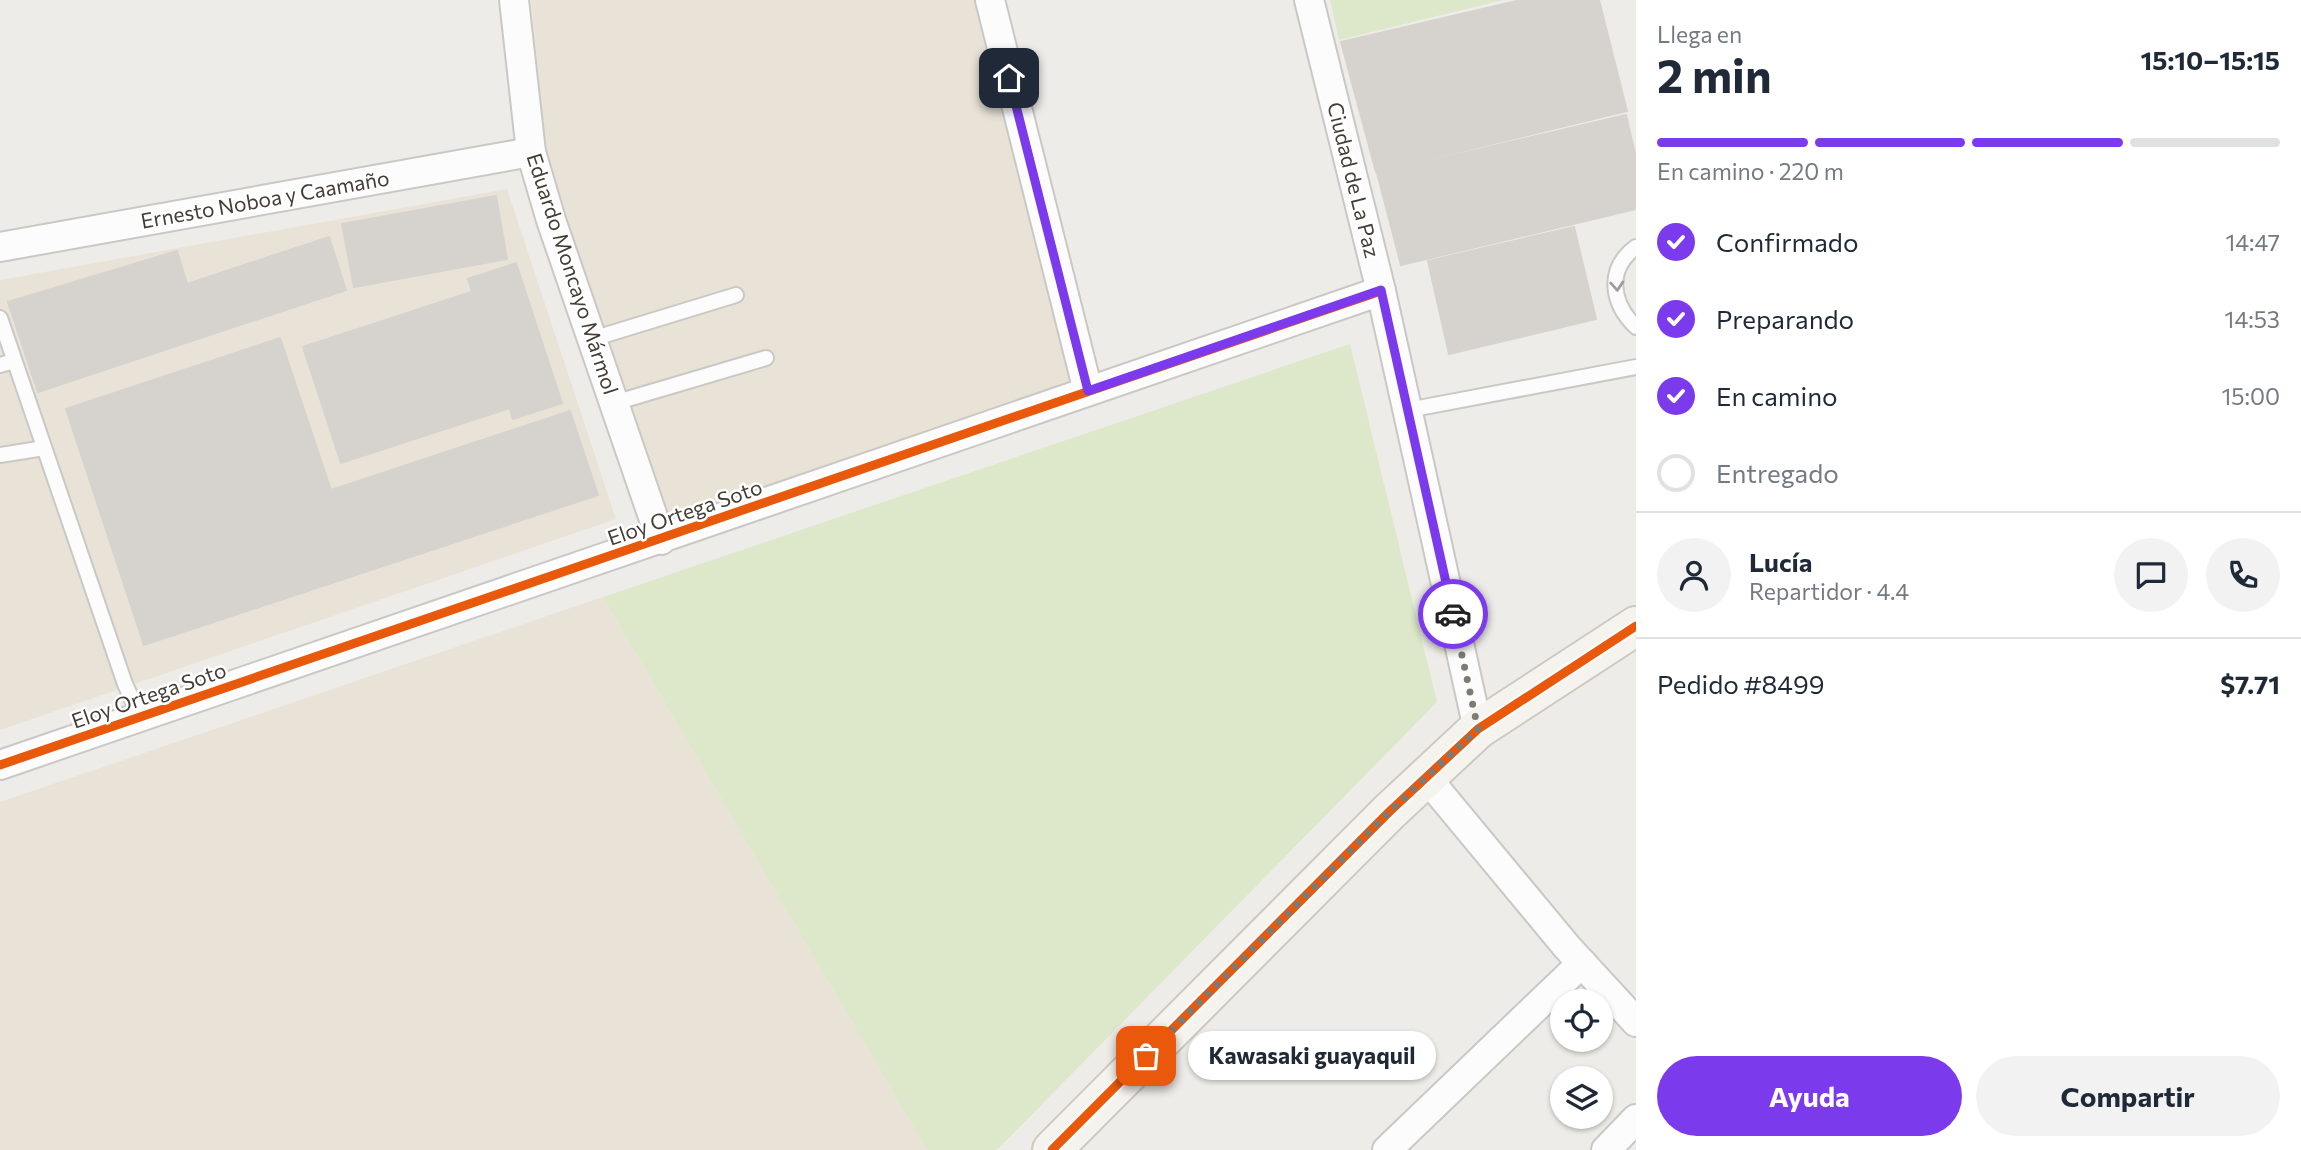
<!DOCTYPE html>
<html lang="es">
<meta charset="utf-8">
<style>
:root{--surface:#fff;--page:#f2f2f3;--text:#1f2937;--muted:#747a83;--line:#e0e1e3;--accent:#7c3aed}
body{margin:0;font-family:Commissioner,sans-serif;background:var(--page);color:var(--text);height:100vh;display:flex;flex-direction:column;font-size:26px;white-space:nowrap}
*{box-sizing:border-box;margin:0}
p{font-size:23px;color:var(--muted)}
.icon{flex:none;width:38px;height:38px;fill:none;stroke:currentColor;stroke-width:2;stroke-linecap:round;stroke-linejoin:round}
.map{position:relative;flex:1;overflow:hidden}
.panel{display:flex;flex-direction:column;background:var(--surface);width:665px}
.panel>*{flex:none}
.tools{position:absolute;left:1550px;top:989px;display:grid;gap:14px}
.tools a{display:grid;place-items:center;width:63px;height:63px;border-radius:50%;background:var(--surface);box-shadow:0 2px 5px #0004;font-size:35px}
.pin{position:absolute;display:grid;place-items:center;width:60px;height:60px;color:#fff;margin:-30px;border-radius:14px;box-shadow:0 4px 10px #0006}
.courier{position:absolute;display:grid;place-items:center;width:70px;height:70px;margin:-35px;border:5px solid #7c3aed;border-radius:50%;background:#fff;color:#222;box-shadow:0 2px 9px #0007}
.bubble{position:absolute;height:49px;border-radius:24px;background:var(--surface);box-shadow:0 2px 5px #0004;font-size:23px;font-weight:700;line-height:49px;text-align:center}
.overview em{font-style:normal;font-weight:700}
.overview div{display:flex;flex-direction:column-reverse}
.overview{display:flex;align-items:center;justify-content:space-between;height:119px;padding:0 21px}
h1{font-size:46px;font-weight:700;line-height:52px}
.bar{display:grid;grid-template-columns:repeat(4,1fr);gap:10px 7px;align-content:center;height:84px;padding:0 21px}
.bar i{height:9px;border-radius:5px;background:var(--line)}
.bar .selected{background:var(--accent)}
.bar p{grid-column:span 4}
.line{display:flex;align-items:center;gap:18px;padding:0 21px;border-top:2px solid var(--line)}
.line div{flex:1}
.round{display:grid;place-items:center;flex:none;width:74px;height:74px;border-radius:37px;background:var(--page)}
ol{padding:0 21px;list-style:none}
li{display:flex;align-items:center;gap:21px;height:77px}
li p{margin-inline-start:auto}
li .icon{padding:7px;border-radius:50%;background:var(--accent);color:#fff;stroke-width:4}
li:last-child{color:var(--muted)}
li i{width:38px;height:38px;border:4px solid var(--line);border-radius:50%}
.cta{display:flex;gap:14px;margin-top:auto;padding:14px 21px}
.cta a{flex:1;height:80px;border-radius:42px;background:var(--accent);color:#fff;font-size:28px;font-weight:700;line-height:80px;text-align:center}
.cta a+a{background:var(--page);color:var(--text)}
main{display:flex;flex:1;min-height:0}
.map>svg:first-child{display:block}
.education{fill:#e9e3d7}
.green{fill:#dce8c9}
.building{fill:#d6d3cf;stroke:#d6d3ce;stroke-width:2}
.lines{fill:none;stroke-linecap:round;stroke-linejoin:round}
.lane-casing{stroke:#cac8c4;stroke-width:18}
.street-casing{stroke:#cac8c4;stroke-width:32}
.secondary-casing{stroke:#cdc9bf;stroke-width:42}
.lane{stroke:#fcfcfc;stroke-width:14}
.street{stroke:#fcfcfc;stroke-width:28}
.secondary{stroke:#f5f3ee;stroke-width:38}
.cycleway-casing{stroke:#fff;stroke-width:13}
.cycleway{stroke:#e8590c;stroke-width:9}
.oneway{stroke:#a09c98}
.done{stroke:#7f7a74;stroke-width:7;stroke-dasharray:0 12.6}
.route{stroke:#7c3aed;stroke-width:9}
.labels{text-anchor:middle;stroke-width:5;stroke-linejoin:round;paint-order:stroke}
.street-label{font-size:21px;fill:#433d35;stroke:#fff}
</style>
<main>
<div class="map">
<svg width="1636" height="1150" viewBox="0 0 1636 1150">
<rect width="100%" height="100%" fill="#eeece8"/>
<g class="education">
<polygon points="531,0 988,0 1086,390 672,533 558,192 545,143"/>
<polygon points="507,189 616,519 0,730 0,280"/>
<polygon points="603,597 927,1150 0,1150 0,802"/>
</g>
<g class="green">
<polygon points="1330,0 1503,0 1339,40"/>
<polygon points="1350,344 1437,702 997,1150 927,1150 603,597"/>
</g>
<g class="building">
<polygon points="1521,0 1599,0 1627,111 1376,172 1341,42"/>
<polygon points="1626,115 1636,158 1636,209 1401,265 1377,173"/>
<polygon points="496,196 507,259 354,287 342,224"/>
<polygon points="1574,227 1596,319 1449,354 1428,261"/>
<polygon points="329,237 346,290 38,392 8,302 177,251 187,284"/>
<polygon points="516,263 562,403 513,419 468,279"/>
<polygon points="471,292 510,408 341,463 303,347"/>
<polygon points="280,338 331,490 570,411 598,495 144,645 66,409"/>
</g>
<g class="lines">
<g class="lane-casing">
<g id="lane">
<path d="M1636 247C1606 269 1611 303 1636 327"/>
<polyline points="0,318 125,684 140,717"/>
<polyline points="592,339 736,295"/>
<polyline points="0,365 14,361"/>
<polyline points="614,403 766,358"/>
<polyline points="1408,410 1636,367"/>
<polyline points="0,455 44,448"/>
</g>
</g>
<g class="street-casing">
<g id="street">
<polyline points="514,0 531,152 551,220 661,540"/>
<polyline points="990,0 1088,391"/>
<polyline points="1309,0 1381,291 1478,729"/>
<polyline points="0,247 531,152"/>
<polyline points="0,765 1381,291"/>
<polyline points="1426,777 1567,947 1636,1022"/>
<polyline points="1387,1150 1582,963"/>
<polyline points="1606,1150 1636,1119"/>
</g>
</g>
<g class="secondary-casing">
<polyline id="secondary" points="1052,1150 1389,812 1478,729 1636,626"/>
</g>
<use href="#lane" class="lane"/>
<use href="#street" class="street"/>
<use href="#secondary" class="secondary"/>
<g class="cycleway-casing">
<g id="cycleway">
<polyline points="0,765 1381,291"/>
<polyline points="1052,1150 1389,812 1478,729 1636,626"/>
</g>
</g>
<use href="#cycleway" class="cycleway"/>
</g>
<defs><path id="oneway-chevron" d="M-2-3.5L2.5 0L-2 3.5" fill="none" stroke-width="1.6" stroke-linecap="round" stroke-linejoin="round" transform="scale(1.75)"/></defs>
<use class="oneway" href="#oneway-chevron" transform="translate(1617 286) rotate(86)"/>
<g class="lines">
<polyline class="done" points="1146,1056 1389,812 1478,729 1453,614"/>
<polyline class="route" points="1009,78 1088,391 1381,290 1453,614"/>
</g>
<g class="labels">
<g class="street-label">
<text transform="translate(1353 180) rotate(76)" y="7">Ciudad de La Paz</text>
<text transform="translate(265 200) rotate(-10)" y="7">Ernesto Noboa y Caamaño</text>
<text transform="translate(572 274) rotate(72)" y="7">Eduardo Moncayo Mármol</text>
<text transform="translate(685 513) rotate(-19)" y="7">Eloy Ortega Soto</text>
<text transform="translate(149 696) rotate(-19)" y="7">Eloy Ortega Soto</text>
</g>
</g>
</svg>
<div class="tools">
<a><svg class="icon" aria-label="locate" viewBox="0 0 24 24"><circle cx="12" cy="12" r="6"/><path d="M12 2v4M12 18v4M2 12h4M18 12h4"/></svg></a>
<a><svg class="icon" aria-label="layers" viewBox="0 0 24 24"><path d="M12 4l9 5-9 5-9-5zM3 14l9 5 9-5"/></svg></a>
</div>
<div class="pin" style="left:1146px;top:1056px;background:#ea580c"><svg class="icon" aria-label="bag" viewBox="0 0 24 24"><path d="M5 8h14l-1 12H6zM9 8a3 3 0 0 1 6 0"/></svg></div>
<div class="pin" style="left:1009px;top:78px;background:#1f2937"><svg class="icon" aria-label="home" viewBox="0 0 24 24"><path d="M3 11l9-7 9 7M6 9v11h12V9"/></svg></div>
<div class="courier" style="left:1453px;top:614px"><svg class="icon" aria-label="car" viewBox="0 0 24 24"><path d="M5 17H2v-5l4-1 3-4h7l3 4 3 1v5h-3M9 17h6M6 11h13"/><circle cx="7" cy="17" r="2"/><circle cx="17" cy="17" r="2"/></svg></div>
<div class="bubble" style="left:1188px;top:1031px;width:248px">Kawasaki guayaquil</div>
</div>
<section class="panel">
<div class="overview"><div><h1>2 min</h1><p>Llega en</p></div><em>15:10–15:15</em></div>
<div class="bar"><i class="selected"></i><i class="selected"></i><i class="selected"></i><i></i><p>En camino · 220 m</p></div>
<ol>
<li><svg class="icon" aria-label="check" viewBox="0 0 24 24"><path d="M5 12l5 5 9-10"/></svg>Confirmado<p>14:47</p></li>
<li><svg class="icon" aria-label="check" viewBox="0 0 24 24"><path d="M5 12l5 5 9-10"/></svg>Preparando<p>14:53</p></li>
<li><svg class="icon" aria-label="check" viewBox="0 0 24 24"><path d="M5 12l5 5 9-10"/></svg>En camino<p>15:00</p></li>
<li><i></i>Entregado</li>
</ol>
<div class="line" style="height:126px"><a class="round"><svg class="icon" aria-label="person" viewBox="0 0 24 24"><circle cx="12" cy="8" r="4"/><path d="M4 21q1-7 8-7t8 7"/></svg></a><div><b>Lucía</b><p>Repartidor · 4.4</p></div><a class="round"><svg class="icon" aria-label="chat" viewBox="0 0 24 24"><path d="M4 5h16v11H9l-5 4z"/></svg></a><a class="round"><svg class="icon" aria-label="phone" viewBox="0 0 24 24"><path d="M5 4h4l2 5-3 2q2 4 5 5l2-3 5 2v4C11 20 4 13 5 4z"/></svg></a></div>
<div class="line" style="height:91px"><div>Pedido #8499</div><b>$7.71</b></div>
<div class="cta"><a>Ayuda</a><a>Compartir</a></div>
</section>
</main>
